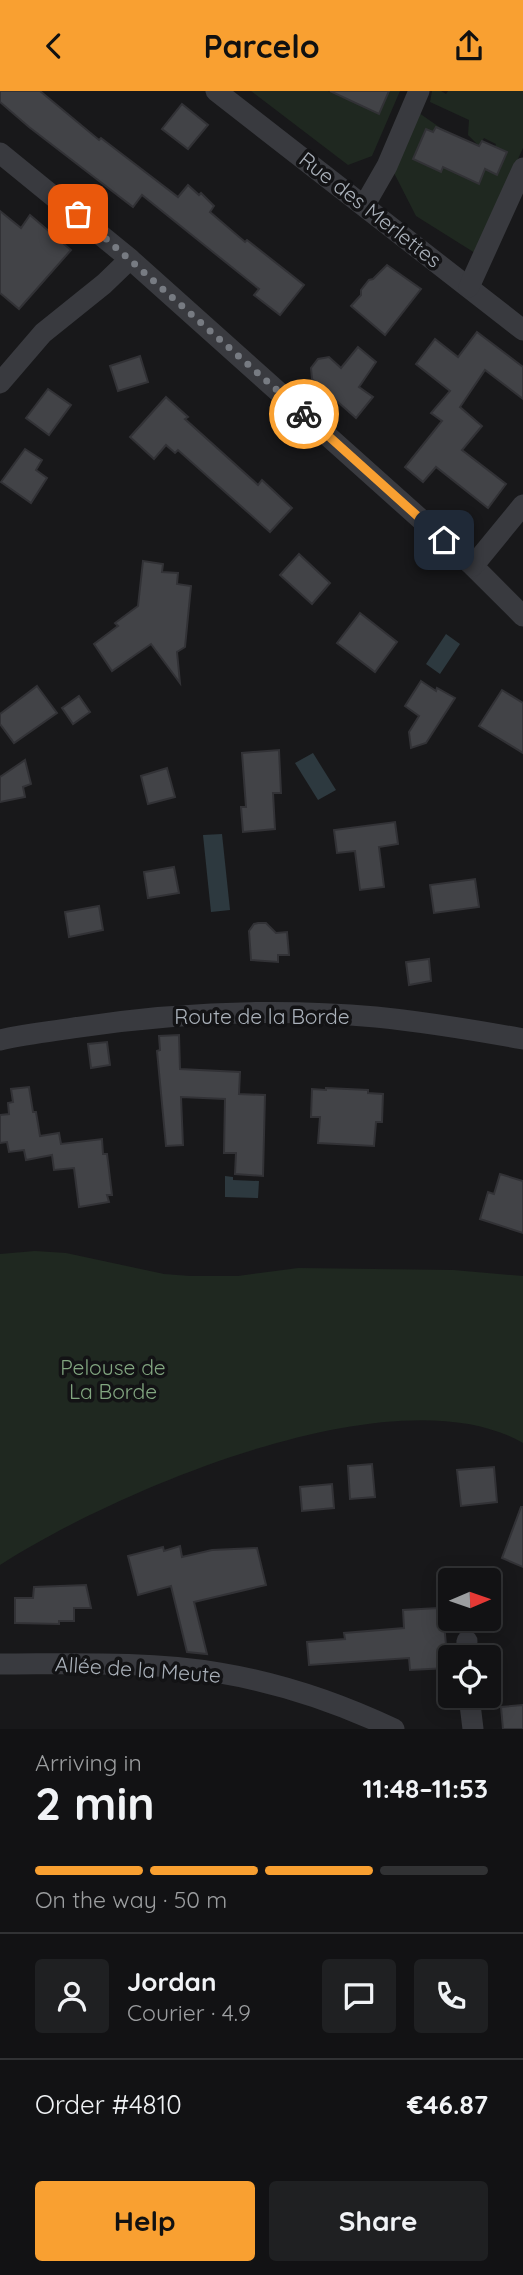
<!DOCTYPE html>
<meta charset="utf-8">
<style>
:root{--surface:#121214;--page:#1f2022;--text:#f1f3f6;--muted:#9c9ea0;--line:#313234;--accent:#f9a031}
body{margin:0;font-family:Quicksand,sans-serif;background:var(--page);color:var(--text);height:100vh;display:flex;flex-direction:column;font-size:26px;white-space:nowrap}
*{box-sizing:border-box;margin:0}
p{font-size:23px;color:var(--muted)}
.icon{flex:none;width:38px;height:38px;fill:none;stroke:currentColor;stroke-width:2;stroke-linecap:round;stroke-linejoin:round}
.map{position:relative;height:1638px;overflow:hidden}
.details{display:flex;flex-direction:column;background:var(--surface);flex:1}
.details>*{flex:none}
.needle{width:46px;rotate:88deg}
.tools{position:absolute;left:438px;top:1477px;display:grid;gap:14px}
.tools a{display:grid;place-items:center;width:63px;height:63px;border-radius:7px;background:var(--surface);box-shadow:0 4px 18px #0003,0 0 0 2px var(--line);font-size:35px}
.pin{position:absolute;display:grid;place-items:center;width:60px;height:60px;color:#fff;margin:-30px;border-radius:14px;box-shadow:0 4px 10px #0006}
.courier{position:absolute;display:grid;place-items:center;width:70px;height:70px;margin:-35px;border:5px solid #f9a031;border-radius:50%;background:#fff;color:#222;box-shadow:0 2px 9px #0007}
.headline em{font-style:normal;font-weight:800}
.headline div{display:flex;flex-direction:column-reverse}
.headline{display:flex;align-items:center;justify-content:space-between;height:119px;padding:0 35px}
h1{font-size:46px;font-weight:800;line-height:52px}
.bar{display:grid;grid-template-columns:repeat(4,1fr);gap:10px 7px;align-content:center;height:84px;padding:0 35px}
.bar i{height:9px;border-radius:5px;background:var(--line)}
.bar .current{background:var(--accent)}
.bar p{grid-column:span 4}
.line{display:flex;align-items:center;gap:18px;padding:0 35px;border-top:2px solid var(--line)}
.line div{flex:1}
.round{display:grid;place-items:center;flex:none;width:74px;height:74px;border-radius:7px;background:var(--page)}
.button{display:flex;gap:14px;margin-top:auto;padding:14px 35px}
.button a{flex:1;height:80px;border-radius:7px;background:var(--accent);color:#111;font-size:28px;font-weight:800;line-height:80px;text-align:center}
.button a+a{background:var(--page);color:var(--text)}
header{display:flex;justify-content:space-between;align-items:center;height:91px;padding:0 35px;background:var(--accent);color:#111;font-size:32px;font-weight:800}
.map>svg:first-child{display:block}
.green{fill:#1f2820}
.water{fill:#2d393f}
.building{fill:#424347;stroke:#323236;stroke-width:2}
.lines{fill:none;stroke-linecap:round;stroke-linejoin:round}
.street{stroke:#393a3f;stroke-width:21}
.done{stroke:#777b82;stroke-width:7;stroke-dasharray:0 12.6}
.route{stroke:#f9a031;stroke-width:9}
.labels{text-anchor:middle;stroke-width:7;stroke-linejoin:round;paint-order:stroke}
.street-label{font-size:21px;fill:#aab1ba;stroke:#131315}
.park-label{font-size:21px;fill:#82a680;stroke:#131315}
</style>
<header><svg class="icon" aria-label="back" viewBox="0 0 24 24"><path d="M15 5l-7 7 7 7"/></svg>Parcelo<svg class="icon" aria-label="share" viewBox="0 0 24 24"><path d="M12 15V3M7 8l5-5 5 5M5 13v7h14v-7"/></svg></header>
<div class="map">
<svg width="523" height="1638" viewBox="0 0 523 1638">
<rect width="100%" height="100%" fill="#18181a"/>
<g class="green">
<polygon points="251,0 328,0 343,7 347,0 378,22 389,0 400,0 372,65 348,74"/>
<polygon points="432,0 441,0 446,3 448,0 523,0 523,57 475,162 416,125 393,80 419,22 445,40 436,36 433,41 426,38 413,68 441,80 456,45 465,48 451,80 478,93 485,78 497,83 507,61 495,56 496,53 484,47 479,55 468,44 469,29 430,11"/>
<path d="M35 1160 66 1162 164 1183 190 1185H238L298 1177 453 1179 523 1185V1352C396 1278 113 1401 0 1474V1163Z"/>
</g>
<g class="water">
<polygon points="446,543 460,553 440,583 426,573"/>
<polygon points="313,662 336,699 318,709 295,672"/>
<polygon points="222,743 230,819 211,821 203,744"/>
<polygon points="225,1085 233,1086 233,1089 259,1090 258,1107 225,1106"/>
</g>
<g class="building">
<polygon points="0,0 40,0 99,49 101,47 178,106 188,94 199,104 201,102 214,115 210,121 245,151 247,149 304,194 280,224 254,204 259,198 142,104 133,116 29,36 0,11"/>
<polygon points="330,0 389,0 379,23"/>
<polygon points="182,13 208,34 188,58 162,38"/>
<polygon points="436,36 479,55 482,50 507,61 497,84 485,78 479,93 443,76 441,81 413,68 426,38 433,41"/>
<polygon points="0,120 21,137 30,124 71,159 19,218 0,202"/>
<polygon points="387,174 421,198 385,244 351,215 361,204 361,199 369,189 373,188"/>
<polygon points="477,241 523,276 523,308 485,279 460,316 482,335 462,359 506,393 488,417 436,376 423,391 405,376 442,330 431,322 450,300 416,273 435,248 458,266"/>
<polygon points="358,256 376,271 359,296 373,306 356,327 312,288 311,277 318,268 329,266 341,277"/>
<polygon points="140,265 148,291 118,300 110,275"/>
<polygon points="48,298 71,314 49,344 26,327"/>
<polygon points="166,306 188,326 185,328 258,394 262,389 292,417 270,441 178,359 175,362 166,354 154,368 130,346"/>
<polygon points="25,358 42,369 36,379 47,387 31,412 1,391"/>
<polygon points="299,463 330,492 312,513 280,484"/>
<polygon points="143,470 163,473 162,481 178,482 177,493 191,495 185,556 177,561 180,592 151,553 112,580 94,553 118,535 115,532 138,515"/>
<polygon points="360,522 397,551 375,581 337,552"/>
<polygon points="421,590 436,600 437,597 455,607 426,652 411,657 409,641 419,625 405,615"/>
<polygon points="37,595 57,622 14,652 0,633 0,623"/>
<polygon points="502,599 523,612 523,662 479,635"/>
<polygon points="79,605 90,621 73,633 62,617"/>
<polygon points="279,659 281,702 273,702 275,738 243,741 241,716 246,716 242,662"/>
<polygon points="25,669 31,693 23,696 25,706 0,711 0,686"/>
<polygon points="167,677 175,706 148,713 141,685"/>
<polygon points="395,731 398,753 379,756 384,796 360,799 355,760 337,762 334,739"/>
<polygon points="174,776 179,802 148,807 144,781"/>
<polygon points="475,788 479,816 434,822 430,794"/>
<polygon points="99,815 103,839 69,846 65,821"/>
<polygon points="258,832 266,832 276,842 287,841 289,864 278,864 278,871 251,869 249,840 254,833"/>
<polygon points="429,868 431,890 409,894 406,871"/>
<polygon points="179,944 180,978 240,981 239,1003 265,1004 263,1085 235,1083 236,1062 224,1062 225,1008 181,1006 183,1054 166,1055 157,960 160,959 159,945"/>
<polygon points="107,951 110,974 91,977 88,953"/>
<polygon points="29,996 33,1021 36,1021 40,1045 59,1042 61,1053 102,1048 103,1063 107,1063 112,1104 107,1104 109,1111 79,1116 74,1077 54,1079 52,1064 26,1069 24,1059 9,1061 7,1051 0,1052 0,1024 9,1023 8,1012 13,1011 11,998"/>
<polygon points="326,997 368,999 368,1002 383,1003 382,1031 376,1031 374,1055 318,1052 320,1026 311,1026 312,998 326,999"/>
<polygon points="500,1083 523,1090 523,1142 480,1128 488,1101 494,1103"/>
<polygon points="372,1373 375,1406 350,1408 348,1375"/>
<polygon points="494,1376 497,1411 461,1415 457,1379"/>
<polygon points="332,1393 334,1417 302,1420 300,1396"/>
<polygon points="521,1416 523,1416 523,1476 502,1467"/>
<polygon points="180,1455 182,1466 212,1459 257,1457 266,1494 194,1511 207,1563 187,1561 171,1495 138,1504 128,1465 163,1456 164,1460"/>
<polygon points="86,1494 91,1517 74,1517 74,1530 59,1530 59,1533 15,1532 15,1507 33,1507 34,1496"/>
<polygon points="438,1517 439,1532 444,1532 448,1577 410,1579 409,1567 309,1574 307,1551 345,1548 344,1542 404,1537 403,1519"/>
<polygon points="523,1614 523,1638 503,1638 501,1616"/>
</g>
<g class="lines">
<g class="street">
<polyline points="216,0 523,239"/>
<polyline points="0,62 130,168 473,475 523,525"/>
<polyline points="364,115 387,75 419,0"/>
<polyline points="469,196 523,77"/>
<polyline points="0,292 43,242 104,193 130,168"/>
<polyline points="473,475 523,414"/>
<path d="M0 949C24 943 49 941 73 937 172 922 276 917 376 926 425 931 474 939 523 948"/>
<polyline points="466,1566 467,1550"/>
<path d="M0 1573C73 1573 148 1570 220 1582 280 1592 339 1612 394 1638"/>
<polyline points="469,1605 473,1638"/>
</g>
</g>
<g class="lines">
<polyline class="done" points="78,123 304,323"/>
<polyline class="route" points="304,323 444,449"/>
</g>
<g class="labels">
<g class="street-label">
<text transform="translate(370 119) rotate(38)" y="7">Rue des Merlettes</text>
<text x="262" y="933">Route de la Borde</text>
<text transform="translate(138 1579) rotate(4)" y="7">Allée de la Meute</text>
</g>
<g class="park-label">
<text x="113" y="1284">Pelouse de<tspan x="113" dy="24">La Borde</tspan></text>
</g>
</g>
</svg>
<div class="tools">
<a><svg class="needle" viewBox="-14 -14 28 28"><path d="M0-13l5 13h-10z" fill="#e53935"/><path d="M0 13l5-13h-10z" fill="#9c9ea0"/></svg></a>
<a><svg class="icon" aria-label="locate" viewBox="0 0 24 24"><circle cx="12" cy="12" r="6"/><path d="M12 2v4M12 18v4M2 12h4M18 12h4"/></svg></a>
</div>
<div class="pin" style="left:78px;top:123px;background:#ea580c"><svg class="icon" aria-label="bag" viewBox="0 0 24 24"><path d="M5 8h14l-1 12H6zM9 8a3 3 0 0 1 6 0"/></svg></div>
<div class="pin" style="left:444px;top:449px;background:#1f2937"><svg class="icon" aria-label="home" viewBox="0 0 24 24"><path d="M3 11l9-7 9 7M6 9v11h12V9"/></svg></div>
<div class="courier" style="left:304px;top:323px"><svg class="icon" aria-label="bike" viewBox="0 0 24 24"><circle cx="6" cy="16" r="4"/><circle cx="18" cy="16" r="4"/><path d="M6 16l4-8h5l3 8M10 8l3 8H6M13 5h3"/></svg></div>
</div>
<section class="details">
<div class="headline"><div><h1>2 min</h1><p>Arriving in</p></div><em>11:48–11:53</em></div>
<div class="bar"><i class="current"></i><i class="current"></i><i class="current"></i><i></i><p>On the way · 50 m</p></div>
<div class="line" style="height:126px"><a class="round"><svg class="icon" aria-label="person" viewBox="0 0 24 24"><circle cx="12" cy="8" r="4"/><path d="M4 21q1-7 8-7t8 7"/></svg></a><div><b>Jordan</b><p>Courier · 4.9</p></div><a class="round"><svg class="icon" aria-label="chat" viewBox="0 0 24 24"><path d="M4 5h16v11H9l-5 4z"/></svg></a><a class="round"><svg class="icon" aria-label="phone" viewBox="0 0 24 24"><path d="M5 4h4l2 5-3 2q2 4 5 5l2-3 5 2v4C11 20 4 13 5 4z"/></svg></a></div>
<div class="line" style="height:91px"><div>Order #4810</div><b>€46.87</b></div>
<div class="button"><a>Help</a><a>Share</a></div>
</section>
